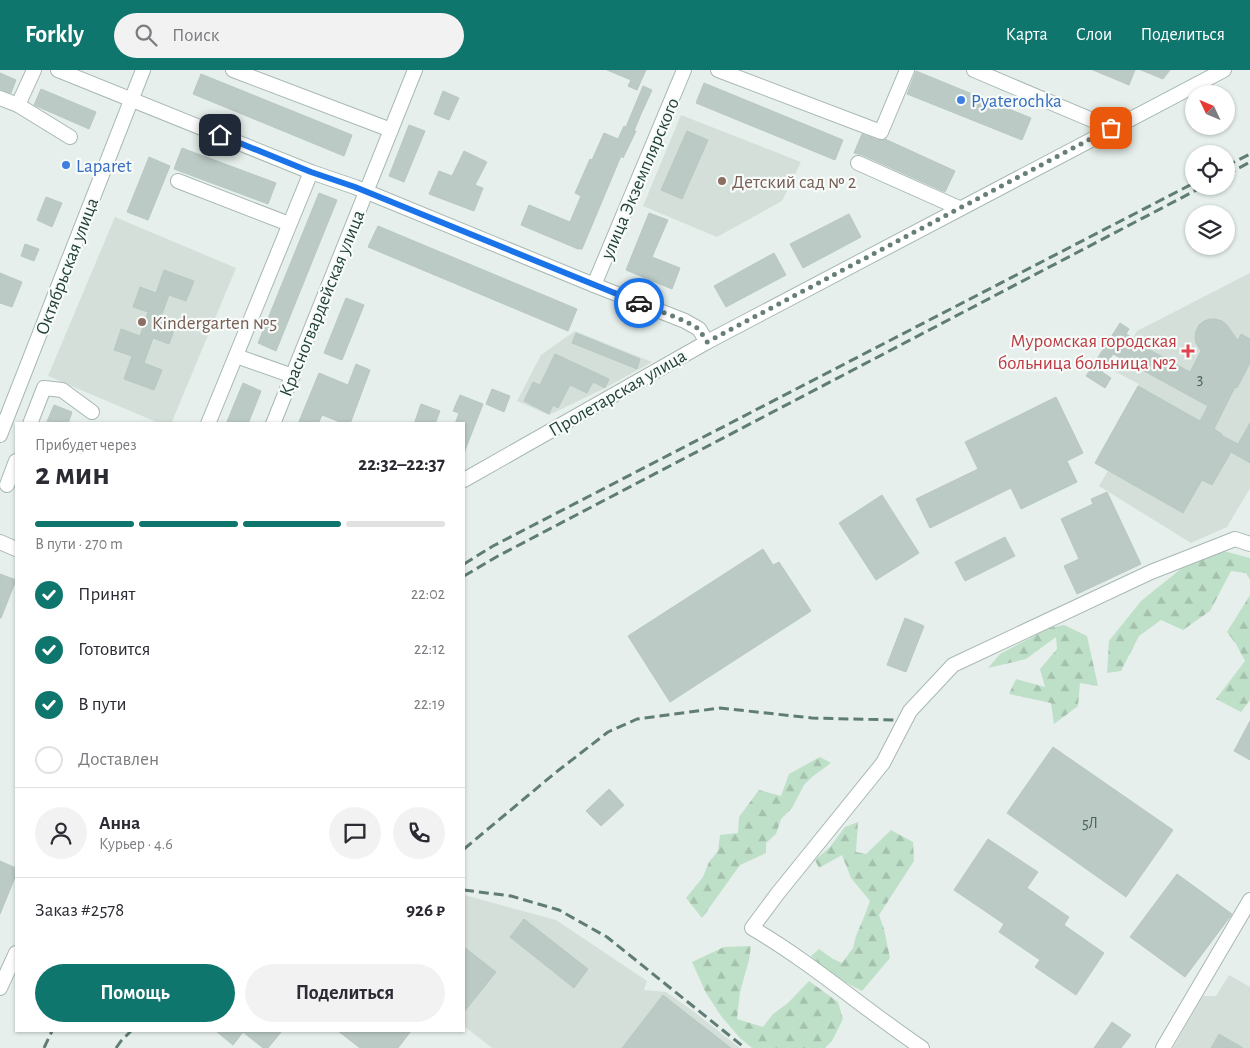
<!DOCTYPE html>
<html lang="ru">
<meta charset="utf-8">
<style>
:root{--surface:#fff;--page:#f2f2f3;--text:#2b2b33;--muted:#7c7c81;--line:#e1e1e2;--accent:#0f766e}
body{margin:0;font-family:"Alegreya Sans",sans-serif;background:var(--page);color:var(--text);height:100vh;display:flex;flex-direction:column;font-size:19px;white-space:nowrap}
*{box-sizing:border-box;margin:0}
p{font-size:16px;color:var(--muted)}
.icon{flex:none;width:28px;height:28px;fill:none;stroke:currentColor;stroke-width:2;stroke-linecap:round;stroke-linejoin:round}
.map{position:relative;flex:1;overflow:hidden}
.panel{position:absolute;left:15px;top:352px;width:450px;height:610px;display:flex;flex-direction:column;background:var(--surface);border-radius:0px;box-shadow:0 1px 4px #0004}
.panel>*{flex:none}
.needle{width:32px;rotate:314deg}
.controls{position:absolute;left:1185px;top:15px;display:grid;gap:10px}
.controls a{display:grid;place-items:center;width:50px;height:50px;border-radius:50%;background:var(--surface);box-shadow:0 1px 4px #0004;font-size:25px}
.pin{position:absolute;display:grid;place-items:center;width:42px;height:42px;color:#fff;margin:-21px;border-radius:10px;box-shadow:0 2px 8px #0006}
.courier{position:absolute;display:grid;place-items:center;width:50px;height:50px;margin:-25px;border:4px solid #1a73e8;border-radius:50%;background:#fff;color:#222;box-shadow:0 1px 6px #0007}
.head em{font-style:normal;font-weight:700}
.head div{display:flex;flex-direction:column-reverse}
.head{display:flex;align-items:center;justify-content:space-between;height:85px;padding:0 20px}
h1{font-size:32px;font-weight:700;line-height:38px}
.bar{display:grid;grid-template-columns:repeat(4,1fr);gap:8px 5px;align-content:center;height:60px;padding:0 20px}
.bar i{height:6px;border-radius:4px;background:var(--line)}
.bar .on{background:var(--accent)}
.bar p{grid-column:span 4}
.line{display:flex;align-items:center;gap:12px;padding:0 20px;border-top:1px solid var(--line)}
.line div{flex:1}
.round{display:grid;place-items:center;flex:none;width:52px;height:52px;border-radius:26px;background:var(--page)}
ol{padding:0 20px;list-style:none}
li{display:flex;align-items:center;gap:15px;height:55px}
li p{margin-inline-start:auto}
li .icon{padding:5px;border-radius:50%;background:var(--accent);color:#fff;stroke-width:4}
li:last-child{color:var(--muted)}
li i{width:28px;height:28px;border:2px solid var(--line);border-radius:50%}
.primary-button{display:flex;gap:10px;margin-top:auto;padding:10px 20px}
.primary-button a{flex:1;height:58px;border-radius:30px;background:var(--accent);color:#fff;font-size:20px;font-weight:700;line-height:58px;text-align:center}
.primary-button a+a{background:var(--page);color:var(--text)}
header{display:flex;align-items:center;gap:30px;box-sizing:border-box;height:70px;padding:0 25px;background:var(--accent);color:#fff}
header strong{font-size:24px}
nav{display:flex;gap:28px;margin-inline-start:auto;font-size:18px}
.search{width:350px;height:45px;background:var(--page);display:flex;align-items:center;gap:12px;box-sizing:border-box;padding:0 18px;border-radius:28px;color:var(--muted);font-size:19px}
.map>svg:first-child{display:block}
.built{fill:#d4dfda}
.forest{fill:url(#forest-firs)}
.building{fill:#bbcac4;stroke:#b8c9c2}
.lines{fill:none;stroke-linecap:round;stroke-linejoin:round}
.minor-casing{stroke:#a8b8b2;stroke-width:16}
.minor{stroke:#fff;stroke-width:14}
.rail{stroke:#5f7d75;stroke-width:3;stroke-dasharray:10 5;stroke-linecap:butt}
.done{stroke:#687f78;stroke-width:5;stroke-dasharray:0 9}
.route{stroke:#1a73e8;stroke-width:6}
.shop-dot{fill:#3f7fe0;stroke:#f7fbf9;stroke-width:2}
.education-dot{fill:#8d6e63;stroke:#f7fbf9;stroke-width:2}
.health-dot{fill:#e0444e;stroke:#f7fbf9;stroke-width:2}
.labels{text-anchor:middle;stroke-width:4.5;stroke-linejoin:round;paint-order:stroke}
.number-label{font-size:16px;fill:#4a645c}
.shop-label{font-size:19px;fill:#366cbe;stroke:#f7fbf9;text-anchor:start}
.street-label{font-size:19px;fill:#24423a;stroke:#f7fbf9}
.education-label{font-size:19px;fill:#785e54;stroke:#f7fbf9;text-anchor:start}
.health-label{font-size:19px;fill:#be3a42;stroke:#f7fbf9;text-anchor:end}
</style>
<header>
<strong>Forkly</strong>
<div class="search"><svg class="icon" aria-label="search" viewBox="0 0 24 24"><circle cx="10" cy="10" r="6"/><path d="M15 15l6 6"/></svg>Поиск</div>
<nav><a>Карта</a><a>Слои</a><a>Поделиться</a></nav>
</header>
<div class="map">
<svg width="1250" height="978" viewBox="0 0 1250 978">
<defs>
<pattern id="forest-firs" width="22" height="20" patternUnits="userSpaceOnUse" patternTransform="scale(1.25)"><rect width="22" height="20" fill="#bfe0c8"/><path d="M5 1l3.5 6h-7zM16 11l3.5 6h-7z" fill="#a4c1ad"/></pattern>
</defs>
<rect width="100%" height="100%" fill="#e6efeb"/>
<g class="built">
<polygon points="681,45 801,92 782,131 717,167 643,136"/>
<polygon points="115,147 236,198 171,354 161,354 48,306"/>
<polygon points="1250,203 1250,418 1227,457 1191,473 1099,416 1108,401 1095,393 1139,314 1114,301 1137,261"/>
<polygon points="575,261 652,292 605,318 549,345 517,331 541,285"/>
<polygon points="464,825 556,850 647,911 644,920 666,922 693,941 740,978 492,978 464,956"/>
<polygon points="1229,905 1250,917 1250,978 1173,978 1203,926 1216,926"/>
</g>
<g class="forest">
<polygon points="1224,481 1250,488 1250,510 1246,503 1231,501 1210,541 1183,560 1161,550 1139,566 1121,601 1107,603 1109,571 1141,531 1182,498"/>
<polygon points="1250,525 1250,630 1241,642 1216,629 1245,591 1236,574 1227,562"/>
<polygon points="1064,555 1087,566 1098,616 1080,613 1078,636 1054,654 1051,633 1009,624 1016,609 1045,617 1040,599 1057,579 1056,567 1026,589 988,598 1000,584 1049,558"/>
<polygon points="820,687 831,693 812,707 804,715 792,738 781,749 776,764 766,773 766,783 740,795 702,848 686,828 703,807 709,792 718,781 720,765 738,763 739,747 759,720 781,726 789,704"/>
<polygon points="858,752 856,782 866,784 891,760 913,772 914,791 879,845 884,859 890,888 862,921 832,905 811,886 819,879 833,889 842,893 853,878 856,866 864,847 870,831 851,808 842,785 819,798 815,790 830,777 845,757"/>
<polygon points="751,876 749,890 740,922 737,949 763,957 773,944 788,933 809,911 838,932 843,949 832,971 825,978 752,978 740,968 721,946 706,923 692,892 724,877"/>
</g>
<g class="building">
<polygon points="607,0 646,0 637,20 628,16 631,10"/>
<polygon points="1093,0 1135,0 1129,15"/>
<polygon points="1141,0 1170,0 1163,9"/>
<polygon points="916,1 1031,48 1022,70 907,24"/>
<polygon points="0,3 16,10 11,23 0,19"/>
<polygon points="201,4 352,65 344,86 193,24"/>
<polygon points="704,13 843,70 835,90 696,33"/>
<polygon points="643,16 652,20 641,44 634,61 636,61 623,88 621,86 582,179 578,179 521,155 529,135 570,152 581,126 575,123 590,89 592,90 604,63 618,69 624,56 626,57"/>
<polygon points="41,19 96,42 89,59 34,35"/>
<polygon points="443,21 459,28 449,50 434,44"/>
<polygon points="409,55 425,61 404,112 389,106"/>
<polygon points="687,61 708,70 682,129 661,120"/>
<polygon points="862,64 878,70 885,69 955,101 945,122 862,85 854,83"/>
<polygon points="182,78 276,113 268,134 174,99"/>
<polygon points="464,81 487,92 475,115 483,118 474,141 429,124 439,101 452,106"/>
<polygon points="149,87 170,96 148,150 127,142"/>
<polygon points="319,123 337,130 276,281 258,273"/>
<polygon points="46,127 62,133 52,157 37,150"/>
<polygon points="649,143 668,150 652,187 680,198 672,219 626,200"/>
<polygon points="849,144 861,167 803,198 790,174"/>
<polygon points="378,156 577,239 568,261 368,177"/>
<polygon points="25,174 39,179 34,191 21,186"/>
<polygon points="774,183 786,205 726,237 714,216"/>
<polygon points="164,200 194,211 186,231 169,225 160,249 176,255 169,274 153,268 144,293 162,300 154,320 124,309 132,286 114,280 121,259 140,266 148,242 133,237 140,217 156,223"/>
<polygon points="0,203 22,212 12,237 0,233"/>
<polygon points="346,228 364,235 342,290 324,283"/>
<polygon points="1210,249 1216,249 1222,251 1227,255 1238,271 1241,264 1250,269 1250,293 1237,318 1235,317 1214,359 1222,364 1221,365 1238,374 1250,353 1250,393 1231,382 1212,415 1202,410 1183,443 1095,393 1138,316 1200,351 1208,336 1113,284 1102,302 1111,308 1105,318 1086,306 1120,253 1129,259 1126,264 1149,277 1148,279 1190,302 1201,281 1196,273 1195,267 1196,261 1199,255 1204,251"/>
<polygon points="576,263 640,289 637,299 572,273"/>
<polygon points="555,284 609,309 605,318 593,312 587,323 570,315 558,338 553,335 549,344 524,331 533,312 540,315"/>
<polygon points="356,294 370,300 350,354 345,354 322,345 318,354 298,354 319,303 348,315"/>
<polygon points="243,313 261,321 248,354 226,354"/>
<polygon points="492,319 510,326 504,342 486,334"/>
<polygon points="460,325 483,334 464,383 464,354 455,354 459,343 453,341"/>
<polygon points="1056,327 1083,383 1067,391 1077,412 1021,439 1011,418 930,458 916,429 978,399 965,372"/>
<polygon points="421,334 440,341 435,354 414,354"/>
<polygon points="54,335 72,342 68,354 46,354"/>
<polygon points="1107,422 1141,494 1077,524 1064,496 1079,489 1061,449 1093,434 1091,429"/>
<polygon points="882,425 919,483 876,510 839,453"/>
<polygon points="1005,467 1015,486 965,511 955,492"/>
<polygon points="763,479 773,495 779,492 811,541 670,632 628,566"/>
<polygon points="0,504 16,510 1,548 0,548"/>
<polygon points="905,548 924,556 906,602 887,595"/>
<polygon points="1250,651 1250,690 1234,681"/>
<polygon points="1053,677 1173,760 1126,827 1007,743"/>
<polygon points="609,719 624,735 601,756 586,741"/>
<polygon points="988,769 1038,802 1027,818 1069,847 1064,855 1104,883 1076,925 1035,897 1040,890 999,862 1004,854 954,820"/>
<polygon points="0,791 16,798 16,805 0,844"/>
<polygon points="1177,804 1232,844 1185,907 1130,867"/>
<polygon points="524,849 588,899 574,918 510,867"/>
<polygon points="464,877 496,902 464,942"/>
<polygon points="663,925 691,947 731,978 622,978"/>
<polygon points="1112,952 1131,965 1121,978 1094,978"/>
<polygon points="216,961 282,961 268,978 263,978 243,962 233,975"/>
<polygon points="338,961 411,961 398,978 360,978"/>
<polygon points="1219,964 1243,978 1211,978"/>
</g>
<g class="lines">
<g class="minor-casing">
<g id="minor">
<polyline points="58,0 311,102 355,117 594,215 685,251 699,259 707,272"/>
<polyline points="233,0 391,60"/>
<polyline points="718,0 881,62 907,0"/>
<polyline points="974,0 1111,58"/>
<polyline points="0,28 18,35 34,0"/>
<polyline points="18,35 70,67"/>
<polyline points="858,93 959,138"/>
<polyline points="178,111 289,154"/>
<polyline points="594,215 684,0"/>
<polyline points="236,286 293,306"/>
<polyline points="30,354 44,318 62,320 92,342"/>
<polyline points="208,354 311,102"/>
<polyline points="273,354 415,0"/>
<polyline points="0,365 143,0"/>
<polyline points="464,410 707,272 1224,0"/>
<polyline points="7,415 16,391"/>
<polyline points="0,472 16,479"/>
<polyline points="0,918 16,883"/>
<path d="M922 978C864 939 812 893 752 858L778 823 883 693 910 641 953 595 1151 502 1235 469 1250 474"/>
<polyline points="1163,978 1250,830"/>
</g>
</g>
<use href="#minor" class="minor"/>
<g class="rail">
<polyline points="1226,96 1250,84"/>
<polyline points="1226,105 1250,92"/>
<polyline points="464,494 493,476 1194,113"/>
<polyline points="464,506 498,486 1204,116"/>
<polyline points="464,779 555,703 608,662 637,649 720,638 812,648 894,650"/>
<polyline points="464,820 511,826 559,840 607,867 745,978"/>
<polyline points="44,978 52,961"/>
<polyline points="116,978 121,971 131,961"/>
</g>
</g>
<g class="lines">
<polyline class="done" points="639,233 685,251 699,259 707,272 1111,58"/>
<polyline class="route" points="220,65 311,102 355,117 639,233"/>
</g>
<g class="shop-dot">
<circle cx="961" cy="30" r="5"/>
<circle cx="66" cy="95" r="5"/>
</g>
<g class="education-dot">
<circle cx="722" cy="111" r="5"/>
<circle cx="142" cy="252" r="5"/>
</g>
<path class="health-dot" d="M1185.5 273.5h5v5h5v5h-5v5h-5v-5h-5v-5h5z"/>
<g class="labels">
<g class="number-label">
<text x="1200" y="314">3</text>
<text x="1090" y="758">5Л</text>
</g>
<g class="shop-label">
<text x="971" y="37">Pyaterochka</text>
<text x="76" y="102">Laparet</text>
</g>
<g class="street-label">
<text transform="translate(639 108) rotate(-67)" y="7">улица Экземплярского</text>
<text transform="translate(66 196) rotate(-69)" y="7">Октябрьская улица</text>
<text transform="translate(321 233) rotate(-68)" y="7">Красногвардейская улица</text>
<text transform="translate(617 322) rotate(-30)" y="7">Пролетарская улица</text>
</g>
<g class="education-label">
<text x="732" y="118">Детский сад № 2</text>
<text x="152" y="259">Kindergarten №5</text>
</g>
<g class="health-label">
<text x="1177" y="277">Муромская городская<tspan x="1177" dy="22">больница больница №2</tspan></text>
</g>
</g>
</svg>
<div class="controls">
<a><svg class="needle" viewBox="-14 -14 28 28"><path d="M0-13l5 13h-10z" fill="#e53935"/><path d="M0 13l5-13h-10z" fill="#7c7c81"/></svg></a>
<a><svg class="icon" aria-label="locate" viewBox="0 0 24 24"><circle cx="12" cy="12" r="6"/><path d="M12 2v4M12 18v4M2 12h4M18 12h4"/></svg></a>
<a><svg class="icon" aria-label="layers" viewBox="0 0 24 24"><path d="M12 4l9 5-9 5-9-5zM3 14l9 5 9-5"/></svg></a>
</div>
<div class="pin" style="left:1111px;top:58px;background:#ea580c"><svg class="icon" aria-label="bag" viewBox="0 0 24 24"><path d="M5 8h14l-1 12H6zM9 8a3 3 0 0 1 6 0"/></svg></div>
<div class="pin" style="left:220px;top:65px;background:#1f2937"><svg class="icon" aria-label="home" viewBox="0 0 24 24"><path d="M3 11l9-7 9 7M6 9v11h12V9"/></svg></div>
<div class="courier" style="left:639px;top:233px"><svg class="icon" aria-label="car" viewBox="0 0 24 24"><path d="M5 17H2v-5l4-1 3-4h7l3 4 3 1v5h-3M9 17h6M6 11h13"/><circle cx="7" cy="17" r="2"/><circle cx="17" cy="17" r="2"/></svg></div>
<section class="panel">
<div class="head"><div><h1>2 мин</h1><p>Прибудет через</p></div><em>22:32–22:37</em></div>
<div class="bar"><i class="on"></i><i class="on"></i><i class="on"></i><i></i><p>В пути · 270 m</p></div>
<ol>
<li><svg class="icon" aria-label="check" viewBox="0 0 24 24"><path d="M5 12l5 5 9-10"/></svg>Принят<p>22:02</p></li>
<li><svg class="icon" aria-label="check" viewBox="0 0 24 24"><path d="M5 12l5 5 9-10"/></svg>Готовится<p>22:12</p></li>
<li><svg class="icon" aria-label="check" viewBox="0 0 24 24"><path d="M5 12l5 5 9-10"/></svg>В пути<p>22:19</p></li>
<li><i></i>Доставлен</li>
</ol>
<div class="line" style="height:90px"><a class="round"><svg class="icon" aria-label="person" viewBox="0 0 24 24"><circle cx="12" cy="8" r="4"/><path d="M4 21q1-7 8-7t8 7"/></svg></a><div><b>Анна</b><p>Курьер · 4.6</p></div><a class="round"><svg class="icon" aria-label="chat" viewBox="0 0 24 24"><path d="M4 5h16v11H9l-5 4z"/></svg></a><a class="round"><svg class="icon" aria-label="phone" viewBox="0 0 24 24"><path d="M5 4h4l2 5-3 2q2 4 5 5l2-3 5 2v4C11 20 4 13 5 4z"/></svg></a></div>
<div class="line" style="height:65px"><div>Заказ #2578</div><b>926 ₽</b></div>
<div class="primary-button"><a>Помощь</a><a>Поделиться</a></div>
</section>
</div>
